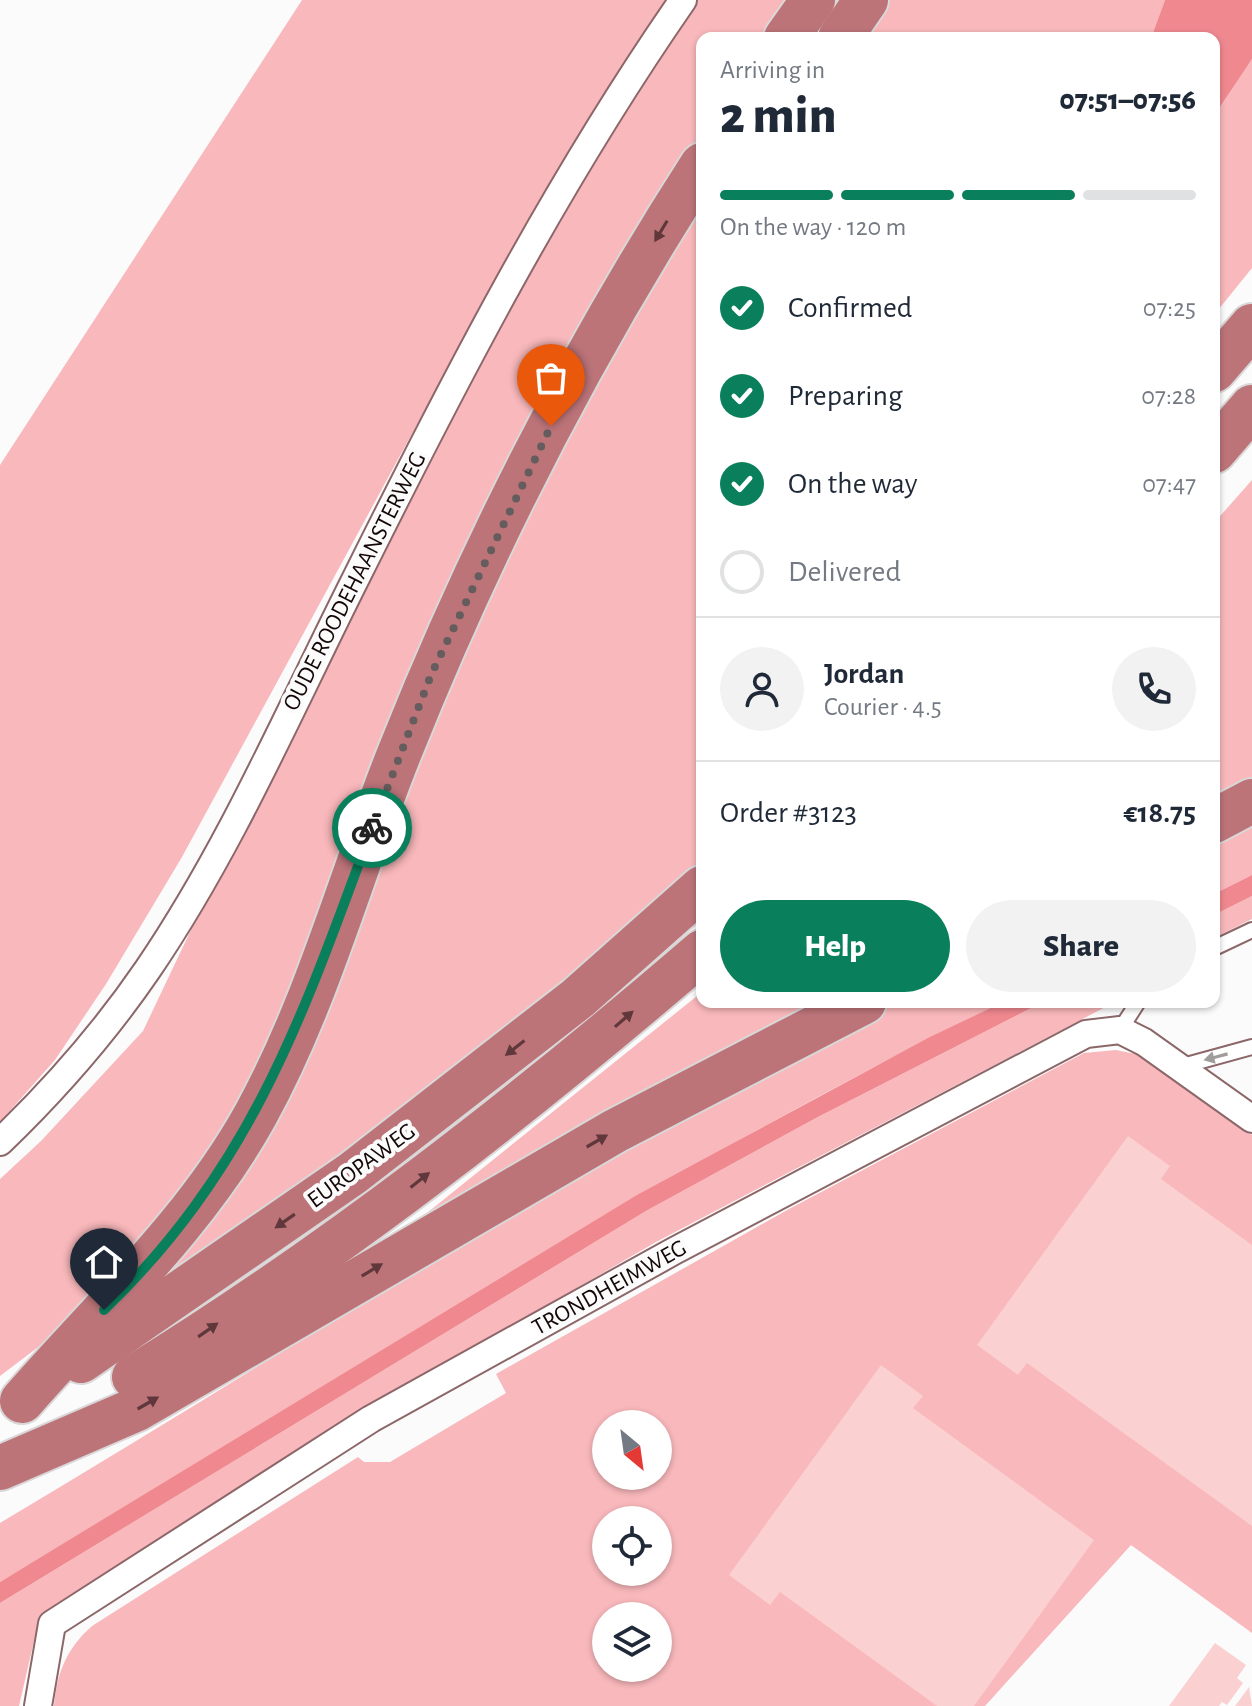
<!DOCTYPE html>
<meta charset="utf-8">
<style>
:root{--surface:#fff;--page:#f2f2f3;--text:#1f2937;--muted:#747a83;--line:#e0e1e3;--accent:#097f5c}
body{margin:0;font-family:"Alegreya Sans",sans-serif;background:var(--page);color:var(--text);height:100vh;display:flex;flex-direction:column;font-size:30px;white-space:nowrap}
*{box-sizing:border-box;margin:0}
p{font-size:26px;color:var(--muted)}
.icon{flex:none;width:44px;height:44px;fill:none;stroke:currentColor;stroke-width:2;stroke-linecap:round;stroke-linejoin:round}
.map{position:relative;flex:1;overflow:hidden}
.sheet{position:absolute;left:696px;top:32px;width:524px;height:976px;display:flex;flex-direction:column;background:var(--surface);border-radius:16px;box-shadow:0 2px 6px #0004}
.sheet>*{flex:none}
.needle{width:52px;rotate:151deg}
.fabs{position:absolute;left:592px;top:1410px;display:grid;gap:16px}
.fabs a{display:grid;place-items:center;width:80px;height:80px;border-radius:50%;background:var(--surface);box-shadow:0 2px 6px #0004;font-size:40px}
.pin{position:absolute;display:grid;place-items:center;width:68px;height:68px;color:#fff;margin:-82px -34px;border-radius:50% 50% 50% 0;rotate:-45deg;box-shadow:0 0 8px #0007}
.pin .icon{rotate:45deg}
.courier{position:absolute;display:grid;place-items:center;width:80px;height:80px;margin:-40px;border:6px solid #097f5c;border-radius:50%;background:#fff;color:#222;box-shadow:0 2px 10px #0007}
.headline em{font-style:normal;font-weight:800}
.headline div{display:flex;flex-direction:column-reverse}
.headline{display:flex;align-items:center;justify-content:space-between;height:136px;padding:0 24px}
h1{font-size:52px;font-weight:800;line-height:60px}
.bar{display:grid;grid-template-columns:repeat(4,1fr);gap:12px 8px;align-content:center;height:96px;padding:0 24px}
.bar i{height:10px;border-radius:6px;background:var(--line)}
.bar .current{background:var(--accent)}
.bar p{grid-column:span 4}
.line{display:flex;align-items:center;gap:20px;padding:0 24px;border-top:2px solid var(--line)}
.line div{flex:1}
.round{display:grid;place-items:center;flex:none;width:84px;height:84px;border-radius:42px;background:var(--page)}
ol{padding:0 24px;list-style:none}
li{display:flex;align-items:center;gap:24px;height:88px}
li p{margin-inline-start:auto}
li .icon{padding:8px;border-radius:50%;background:var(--accent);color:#fff;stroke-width:4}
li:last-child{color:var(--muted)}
li i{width:44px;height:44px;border:4px solid var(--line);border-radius:50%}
.action{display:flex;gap:16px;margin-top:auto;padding:16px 24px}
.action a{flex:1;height:92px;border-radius:48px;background:var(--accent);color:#fff;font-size:32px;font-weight:800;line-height:92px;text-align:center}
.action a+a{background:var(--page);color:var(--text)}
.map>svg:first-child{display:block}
.green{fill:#f9b8bb;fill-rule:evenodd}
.water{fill:#f08890}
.building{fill:#fbd0d1}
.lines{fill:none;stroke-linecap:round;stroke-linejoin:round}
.lane-casing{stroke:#8c6769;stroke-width:18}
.street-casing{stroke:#8c6769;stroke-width:30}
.highway-casing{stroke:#d9d7d7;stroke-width:48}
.lane{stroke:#fff;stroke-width:14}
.street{stroke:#fff;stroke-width:26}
.highway{stroke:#bc7479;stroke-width:44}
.oneway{fill:#60383b}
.oneway2{fill:#a19c9c}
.done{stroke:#655c5d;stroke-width:8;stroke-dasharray:0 14.4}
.route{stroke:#097f5c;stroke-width:10}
.labels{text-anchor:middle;stroke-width:8;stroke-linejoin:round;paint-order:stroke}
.street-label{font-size:24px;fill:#140708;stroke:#fbfbfb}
</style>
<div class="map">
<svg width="1252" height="1706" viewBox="0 0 1252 1706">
<rect width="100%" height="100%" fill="#fbfbfb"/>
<g class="green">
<polygon points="302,0 665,0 515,244 182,857 106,984 55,1060 0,1122 0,465"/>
<polygon points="694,0 798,0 772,38 702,38 702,142 658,213 311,961 213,1162 62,1329 0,1376 0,1179 41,1141 143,1031 247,812 363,584 554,222"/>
<polygon points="882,0 1165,0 1151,38 855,38"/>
<polygon points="1252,59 1252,268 1214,315 1214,113"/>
<polygon points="702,186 702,866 580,974 401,1118 98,1333 176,1249 491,573"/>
<polygon points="1252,480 1252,783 1214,803 1214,523"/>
<polygon points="1252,814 1252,875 1214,894 1214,833"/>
<polygon points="1252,896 1252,919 1214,938 1214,915"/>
<polygon points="702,992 702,1002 826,1002 412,1225"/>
<path d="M886 1002H1003C654 1171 334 1386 0 1582V1523C294 1348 581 1159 886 1002Z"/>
<polygon points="1043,1002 1115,1002 656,1242 377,1404 58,1607 37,1628 19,1706 0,1706 0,1603 646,1211 818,1117"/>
<path d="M1116 1050 1145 1056 1252 1135V1633L1131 1545 985 1706H54C57 1672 67 1648 92 1626L358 1457 364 1462H390L506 1393 496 1374 789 1209 1084 1053ZM606 1424H658V1476H606ZM606 1520H658V1572H606ZM606 1616H658V1668H606Z"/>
</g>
<g class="water">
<polygon points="1165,0 1252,0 1252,59 1217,111 1214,113 1214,38 1151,38"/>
<polygon points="1252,875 1252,896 1214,915 1214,894"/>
<polygon points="1003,1002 1043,1002 818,1117 646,1211 0,1603 0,1582 637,1195 928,1038"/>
</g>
<g class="building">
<polygon points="1128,1136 1170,1166 1161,1179 1252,1245 1252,1526 1027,1363 1018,1375 977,1345"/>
<polygon points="881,1365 923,1396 913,1408 1094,1540 974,1706 937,1706 780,1592 770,1605 729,1575"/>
<polygon points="1215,1643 1246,1665 1237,1678 1243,1683 1227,1705 1222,1702 1219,1706 1169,1706"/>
<polygon points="1249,1687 1252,1706 1235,1706"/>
</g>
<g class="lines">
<g class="lane-casing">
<g id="lane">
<polyline points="1214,948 1252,930"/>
<polyline points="1120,1030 1138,1002"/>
<polyline points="1179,1067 1252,1047"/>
</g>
</g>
<g class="street-casing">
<g id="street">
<path d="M0 1142C55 1089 105 1032 148 969 231 847 290 709 356 578 455 379 556 183 683 0"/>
<polyline points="38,1706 52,1624 371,1419 674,1251 1086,1034 1120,1030 1144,1042 1252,1119"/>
</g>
</g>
<g class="highway-casing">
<g id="highway">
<polyline points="786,38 813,0"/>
<polyline points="840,38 866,0"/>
<polyline points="1214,370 1252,326"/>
<polyline points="1214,451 1252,407"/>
<polyline points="1214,821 1252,801"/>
<polyline points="81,1361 353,1173 578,998 702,888"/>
<path d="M134 1377C335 1253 523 1106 702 952"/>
<path d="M22 1401C103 1308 196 1223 256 1114 319 999 352 870 401 749 482 546 584 348 702 165"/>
<polyline points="0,1468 137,1409 615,1131 864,1002"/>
</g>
</g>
<use href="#lane" class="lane"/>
<use href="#street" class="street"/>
<use href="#highway" class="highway"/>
</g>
<defs><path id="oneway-solid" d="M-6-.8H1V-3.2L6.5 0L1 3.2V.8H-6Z" transform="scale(2)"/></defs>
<g class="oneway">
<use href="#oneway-solid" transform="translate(661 231) rotate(121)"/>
<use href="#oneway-solid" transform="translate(624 1019) rotate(-41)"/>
<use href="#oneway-solid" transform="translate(515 1048) rotate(142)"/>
<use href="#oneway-solid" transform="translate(597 1141) rotate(-30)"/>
<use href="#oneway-solid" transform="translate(420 1180) rotate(-38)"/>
<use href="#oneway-solid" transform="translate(285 1221) rotate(145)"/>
<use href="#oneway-solid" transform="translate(372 1270) rotate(-31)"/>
<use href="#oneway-solid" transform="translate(208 1330) rotate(-35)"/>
<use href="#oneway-solid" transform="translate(148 1403) rotate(-30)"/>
</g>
<use class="oneway2" href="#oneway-solid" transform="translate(1216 1057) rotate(165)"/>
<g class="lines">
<polyline class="done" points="372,828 431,675 551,426"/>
<path class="route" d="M104 1310C253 1166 303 1015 372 828"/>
</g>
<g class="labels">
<g class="street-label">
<text transform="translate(354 581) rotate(-63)" y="8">OUDE ROODEHAANSTERWEG</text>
<text transform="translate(361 1165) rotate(-36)" y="8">EUROPAWEG</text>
<text transform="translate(609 1287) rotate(-29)" y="8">TRONDHEIMWEG</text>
</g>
</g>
</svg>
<div class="fabs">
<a><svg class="needle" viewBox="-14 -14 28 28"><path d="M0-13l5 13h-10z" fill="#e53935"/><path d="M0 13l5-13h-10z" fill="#747a83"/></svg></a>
<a><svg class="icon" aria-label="locate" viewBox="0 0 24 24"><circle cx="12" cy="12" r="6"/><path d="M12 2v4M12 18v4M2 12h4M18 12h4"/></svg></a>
<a><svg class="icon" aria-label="layers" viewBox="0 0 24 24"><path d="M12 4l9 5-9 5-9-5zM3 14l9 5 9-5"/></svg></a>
</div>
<div class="pin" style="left:551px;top:426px;background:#ea580c"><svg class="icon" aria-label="bag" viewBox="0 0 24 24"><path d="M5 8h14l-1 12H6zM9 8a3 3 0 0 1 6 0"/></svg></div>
<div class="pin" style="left:104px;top:1310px;background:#1f2937"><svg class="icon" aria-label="home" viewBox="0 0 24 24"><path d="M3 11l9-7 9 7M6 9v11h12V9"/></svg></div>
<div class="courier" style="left:372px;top:828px"><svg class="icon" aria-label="bike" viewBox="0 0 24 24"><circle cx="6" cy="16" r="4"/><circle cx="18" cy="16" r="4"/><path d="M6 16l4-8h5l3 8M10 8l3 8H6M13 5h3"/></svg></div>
<section class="sheet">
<div class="headline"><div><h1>2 min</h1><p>Arriving in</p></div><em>07:51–07:56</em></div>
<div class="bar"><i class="current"></i><i class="current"></i><i class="current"></i><i></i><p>On the way · 120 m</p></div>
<ol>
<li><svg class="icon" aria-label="check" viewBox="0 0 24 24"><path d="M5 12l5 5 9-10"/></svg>Confirmed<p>07:25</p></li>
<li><svg class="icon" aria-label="check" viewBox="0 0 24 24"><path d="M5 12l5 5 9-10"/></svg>Preparing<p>07:28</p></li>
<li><svg class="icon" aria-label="check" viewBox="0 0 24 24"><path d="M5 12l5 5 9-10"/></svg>On the way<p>07:47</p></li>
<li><i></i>Delivered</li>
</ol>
<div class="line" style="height:144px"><a class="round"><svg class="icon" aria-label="person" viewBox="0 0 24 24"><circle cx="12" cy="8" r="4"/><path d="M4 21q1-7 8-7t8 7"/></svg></a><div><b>Jordan</b><p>Courier · 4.5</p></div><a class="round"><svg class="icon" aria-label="phone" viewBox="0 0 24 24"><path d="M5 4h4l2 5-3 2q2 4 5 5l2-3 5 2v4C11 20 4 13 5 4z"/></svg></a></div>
<div class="line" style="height:104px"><div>Order #3123</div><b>€18.75</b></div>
<div class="action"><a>Help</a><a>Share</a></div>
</section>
</div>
